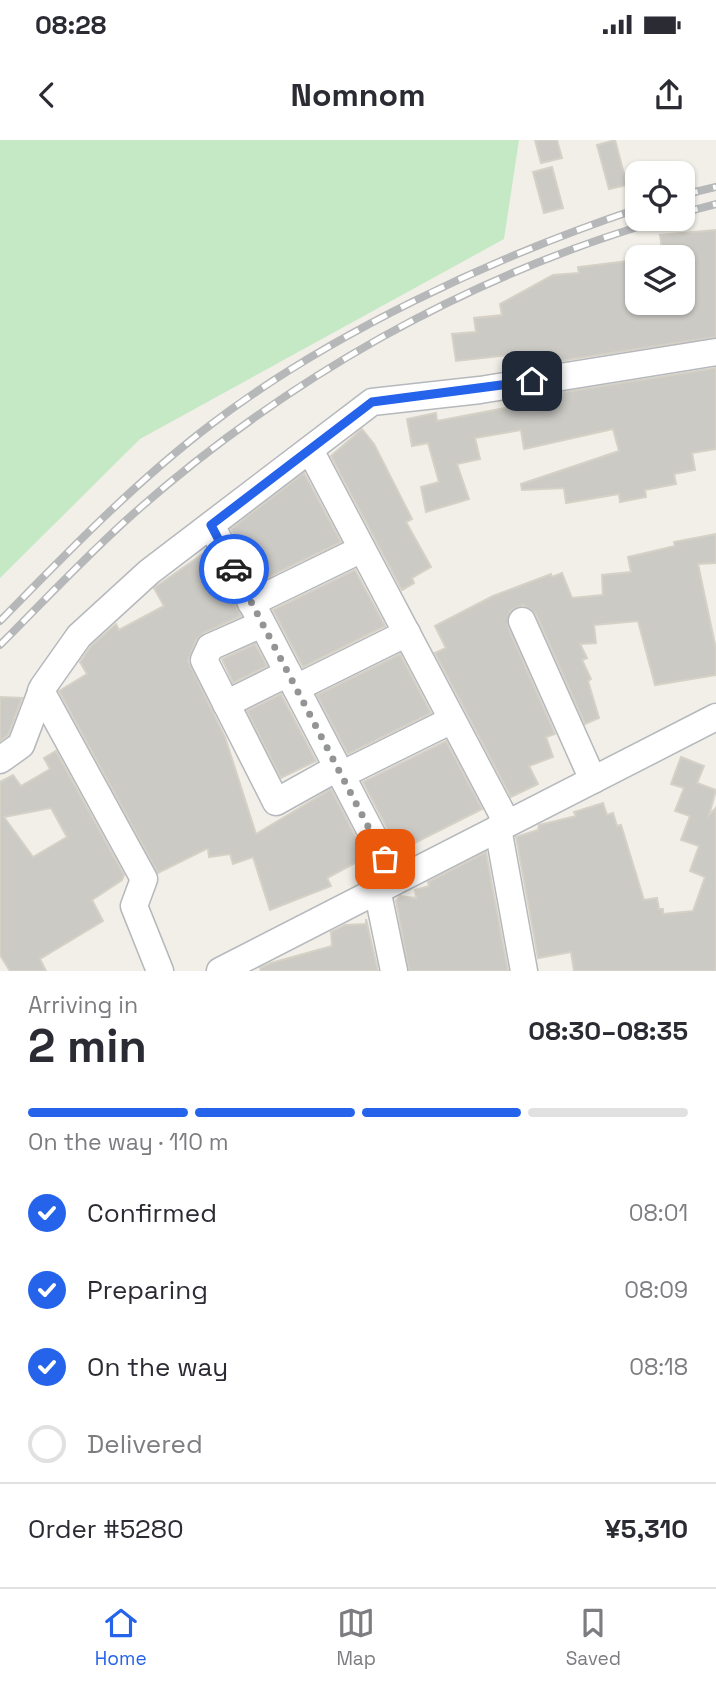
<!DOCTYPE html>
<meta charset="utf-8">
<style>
:root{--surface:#fff;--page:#f2f2f3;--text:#2b2b33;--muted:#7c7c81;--line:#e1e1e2;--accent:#2563eb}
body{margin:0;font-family:"Space Grotesk",sans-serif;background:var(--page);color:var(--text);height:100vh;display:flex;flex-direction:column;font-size:26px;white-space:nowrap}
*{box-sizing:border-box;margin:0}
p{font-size:23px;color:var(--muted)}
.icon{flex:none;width:38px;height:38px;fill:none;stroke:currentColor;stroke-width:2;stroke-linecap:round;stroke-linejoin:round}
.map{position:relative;height:831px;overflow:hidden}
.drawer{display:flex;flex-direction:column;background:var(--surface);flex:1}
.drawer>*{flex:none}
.buttons{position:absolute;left:625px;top:21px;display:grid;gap:14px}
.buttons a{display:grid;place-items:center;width:70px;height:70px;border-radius:14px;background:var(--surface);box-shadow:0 2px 5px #0004;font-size:35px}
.pin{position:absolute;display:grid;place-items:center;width:60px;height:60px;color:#fff;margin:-30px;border-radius:14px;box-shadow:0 4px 10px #0006}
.courier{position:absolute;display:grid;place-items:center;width:70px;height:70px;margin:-35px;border:5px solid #2563eb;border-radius:50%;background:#fff;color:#222;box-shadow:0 2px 9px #0007}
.summary em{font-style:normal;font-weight:800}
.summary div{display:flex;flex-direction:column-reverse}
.summary{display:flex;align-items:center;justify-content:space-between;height:119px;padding:0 28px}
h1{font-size:46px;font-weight:800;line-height:52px}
.bar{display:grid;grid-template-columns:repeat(4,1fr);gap:10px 7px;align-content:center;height:84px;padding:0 28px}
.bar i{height:9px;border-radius:5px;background:var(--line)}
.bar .selected{background:var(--accent)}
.bar p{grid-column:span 4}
.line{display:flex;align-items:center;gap:18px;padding:0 28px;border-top:2px solid var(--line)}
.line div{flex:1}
ol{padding:0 28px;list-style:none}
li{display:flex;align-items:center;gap:21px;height:77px}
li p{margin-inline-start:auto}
li .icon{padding:7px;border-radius:50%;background:var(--accent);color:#fff;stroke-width:4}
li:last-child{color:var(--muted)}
li i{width:38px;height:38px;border:4px solid var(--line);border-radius:50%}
.status{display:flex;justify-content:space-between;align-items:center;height:49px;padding:0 35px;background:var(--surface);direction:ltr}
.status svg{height:19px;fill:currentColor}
header{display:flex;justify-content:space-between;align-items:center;height:91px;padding:0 28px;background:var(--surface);font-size:32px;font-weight:800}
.tabs{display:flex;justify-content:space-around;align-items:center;height:98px;border-top:2px solid var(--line);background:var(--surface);font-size:19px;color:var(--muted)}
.tabs a{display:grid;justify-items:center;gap:4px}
.tabs .selected{color:var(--accent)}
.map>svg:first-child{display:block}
.green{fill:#c5e8c5}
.building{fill:#cccac5;stroke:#d6d1c6;stroke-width:2;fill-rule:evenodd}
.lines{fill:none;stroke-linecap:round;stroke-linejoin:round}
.minor-casing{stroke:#b5b8bc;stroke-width:29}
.minor{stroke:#fff;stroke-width:26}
.rail-casing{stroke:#b6b7b8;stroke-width:8}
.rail{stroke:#fff;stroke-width:5;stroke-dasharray:16;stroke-linecap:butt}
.done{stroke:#929495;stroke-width:7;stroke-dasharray:0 12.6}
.route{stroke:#2563eb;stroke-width:9}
</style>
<div class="status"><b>08:28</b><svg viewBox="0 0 49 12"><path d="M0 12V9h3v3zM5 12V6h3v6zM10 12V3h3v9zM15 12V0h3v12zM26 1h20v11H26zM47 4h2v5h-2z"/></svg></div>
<header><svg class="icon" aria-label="back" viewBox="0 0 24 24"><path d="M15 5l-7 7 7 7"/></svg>Nomnom<svg class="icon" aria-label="share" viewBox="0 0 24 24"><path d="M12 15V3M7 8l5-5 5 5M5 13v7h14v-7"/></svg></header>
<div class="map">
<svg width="716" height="831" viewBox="0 0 716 831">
<rect width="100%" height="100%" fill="#f1efe8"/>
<polygon class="green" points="0,0 519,0 504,99 140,299 0,438"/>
<g class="building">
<polygon points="535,0 557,0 562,18 541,23"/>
<polygon points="615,0 627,45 609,49 597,5"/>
<polygon points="552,27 563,68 544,73 533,32"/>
<polygon points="716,90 716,197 552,222 551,215 510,221 509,215 456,221 452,194 476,192 474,178 502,175 500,164 553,135 579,133 578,127 637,120 637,163 682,163 682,117 663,117 660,95"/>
<polygon points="716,228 716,309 692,313 695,330 674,334 676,344 645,350 646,357 620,362 619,354 566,363 564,348 522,350 521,344 619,311 613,289 524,309 521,290 475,298 480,319 457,324 469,359 426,372 421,347 439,342 428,303 412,306 407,279 436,273 437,281 558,258 558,253"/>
<polygon points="362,289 374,304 412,379 406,382 431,427 412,438 414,443 402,450 331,316"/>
<polygon points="304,333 341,402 258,442 231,389"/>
<polygon points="716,394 716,423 698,424 716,509 716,535 655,545 638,481 594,485 596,503 580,504 587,518 582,520 591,539 588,541 599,578 585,584 536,474 523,465 510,471 508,487 555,594 546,597 553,617 529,626 538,644 511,657 435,513 446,508 435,486 493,456 551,434 552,437 562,433 572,458 603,455 602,435 631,432 628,417 675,406 674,402"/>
<polygon points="207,411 241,476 203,493 196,500 188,521 225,597 256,694 331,649 366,717 327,738 331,746 270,770 253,717 233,724 230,714 209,717 208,708 158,733 59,551 87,534 80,522 91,506 116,484 119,490 164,466 154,448"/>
<polygon points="355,430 385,486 303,527 273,470"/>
<polygon points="255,504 267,526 233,543 222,519"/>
<polygon points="400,514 431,573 348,614 317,555"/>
<polygon points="281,554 316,621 281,638 247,571"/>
<polygon points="0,557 22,558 8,595 0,601"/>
<polygon points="446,601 482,669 399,711 363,642"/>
<path d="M56 611 124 735 122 740 92 760 103 781 40 819 46 831H10L0 815V642L13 635 21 646 50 629 44 618ZM51 668 67 697 33 717 4 677Z"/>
<polygon points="681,617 704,626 697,643 716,650 709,675 716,668 716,831 574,831 571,812 538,818 516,697 538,690 539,685 576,676 574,672 603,663 607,675 613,673 617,686 621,685 644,760 657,758 659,769 663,769 663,774 693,771 705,737 690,731 699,706 681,700 690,676 675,671 684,648 671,644"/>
<polygon points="486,712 508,831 409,831 396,761 400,756 416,758 415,750 429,746 428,742"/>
<polygon points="366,779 378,831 261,831 260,828 271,823 332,806 331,792 345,785 366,784"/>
</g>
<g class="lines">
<g class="minor-casing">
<g id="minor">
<polyline points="310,310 507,683"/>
<polyline points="211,385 396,740"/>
<polyline points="251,463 362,409"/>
<polyline points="522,481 593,640"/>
<polyline points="262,484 210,507 204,520 276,662 337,628"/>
<polyline points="296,548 407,493"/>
<polyline points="41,551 144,739 134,766 160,831"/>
<polyline points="226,564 288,533"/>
<polyline points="0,620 21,605 43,547 79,496 149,432 372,262 480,250 716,212"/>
<polyline points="341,635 452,580"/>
<polyline points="498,688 524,831"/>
<polyline points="377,749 394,831"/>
<polyline points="220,831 716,577"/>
</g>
</g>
<use href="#minor" class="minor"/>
<g class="rail-casing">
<g id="rail">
<polyline points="682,55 716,47"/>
<polyline points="682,73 716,64"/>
<path d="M0 481C67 413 133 344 209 286 328 194 494 117 637 69"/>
<path d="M0 505C43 462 86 416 132 375 285 239 467 136 664 79"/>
</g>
</g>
<use href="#rail" class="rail"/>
</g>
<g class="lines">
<polyline class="done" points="234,429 385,719"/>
<polyline class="route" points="234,429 211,385 372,262 532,241"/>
</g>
</svg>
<div class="buttons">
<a><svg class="icon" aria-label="locate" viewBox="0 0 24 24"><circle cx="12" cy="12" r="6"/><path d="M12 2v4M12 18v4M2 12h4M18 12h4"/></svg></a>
<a><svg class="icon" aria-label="layers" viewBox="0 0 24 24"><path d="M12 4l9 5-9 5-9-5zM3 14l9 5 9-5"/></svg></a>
</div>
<div class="pin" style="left:385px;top:719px;background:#ea580c"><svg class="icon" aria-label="bag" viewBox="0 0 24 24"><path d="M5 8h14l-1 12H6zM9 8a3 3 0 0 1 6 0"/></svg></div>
<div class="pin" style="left:532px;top:241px;background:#1f2937"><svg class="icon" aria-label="home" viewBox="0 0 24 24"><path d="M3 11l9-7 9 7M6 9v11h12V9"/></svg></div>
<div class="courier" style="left:234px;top:429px"><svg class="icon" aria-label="car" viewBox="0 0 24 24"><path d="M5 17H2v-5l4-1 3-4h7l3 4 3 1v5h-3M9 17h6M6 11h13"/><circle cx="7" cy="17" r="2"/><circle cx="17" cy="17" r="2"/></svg></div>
</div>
<section class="drawer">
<div class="summary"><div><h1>2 min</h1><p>Arriving in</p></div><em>08:30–08:35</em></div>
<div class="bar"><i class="selected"></i><i class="selected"></i><i class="selected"></i><i></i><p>On the way · 110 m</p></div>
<ol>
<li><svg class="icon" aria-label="check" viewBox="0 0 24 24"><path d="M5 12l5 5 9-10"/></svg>Confirmed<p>08:01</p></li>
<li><svg class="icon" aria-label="check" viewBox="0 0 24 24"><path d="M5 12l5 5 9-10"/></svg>Preparing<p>08:09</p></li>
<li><svg class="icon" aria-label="check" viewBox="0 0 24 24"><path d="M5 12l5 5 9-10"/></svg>On the way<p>08:18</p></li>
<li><i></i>Delivered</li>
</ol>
<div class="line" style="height:91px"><div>Order #5280</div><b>¥5,310</b></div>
</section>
<nav class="tabs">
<a class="selected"><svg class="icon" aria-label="home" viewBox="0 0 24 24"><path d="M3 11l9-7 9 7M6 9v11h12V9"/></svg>Home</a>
<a><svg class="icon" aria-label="map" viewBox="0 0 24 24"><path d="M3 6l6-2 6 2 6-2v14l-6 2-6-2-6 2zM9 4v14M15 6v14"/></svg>Map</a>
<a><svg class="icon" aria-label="saved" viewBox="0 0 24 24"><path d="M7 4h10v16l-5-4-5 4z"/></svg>Saved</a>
</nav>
